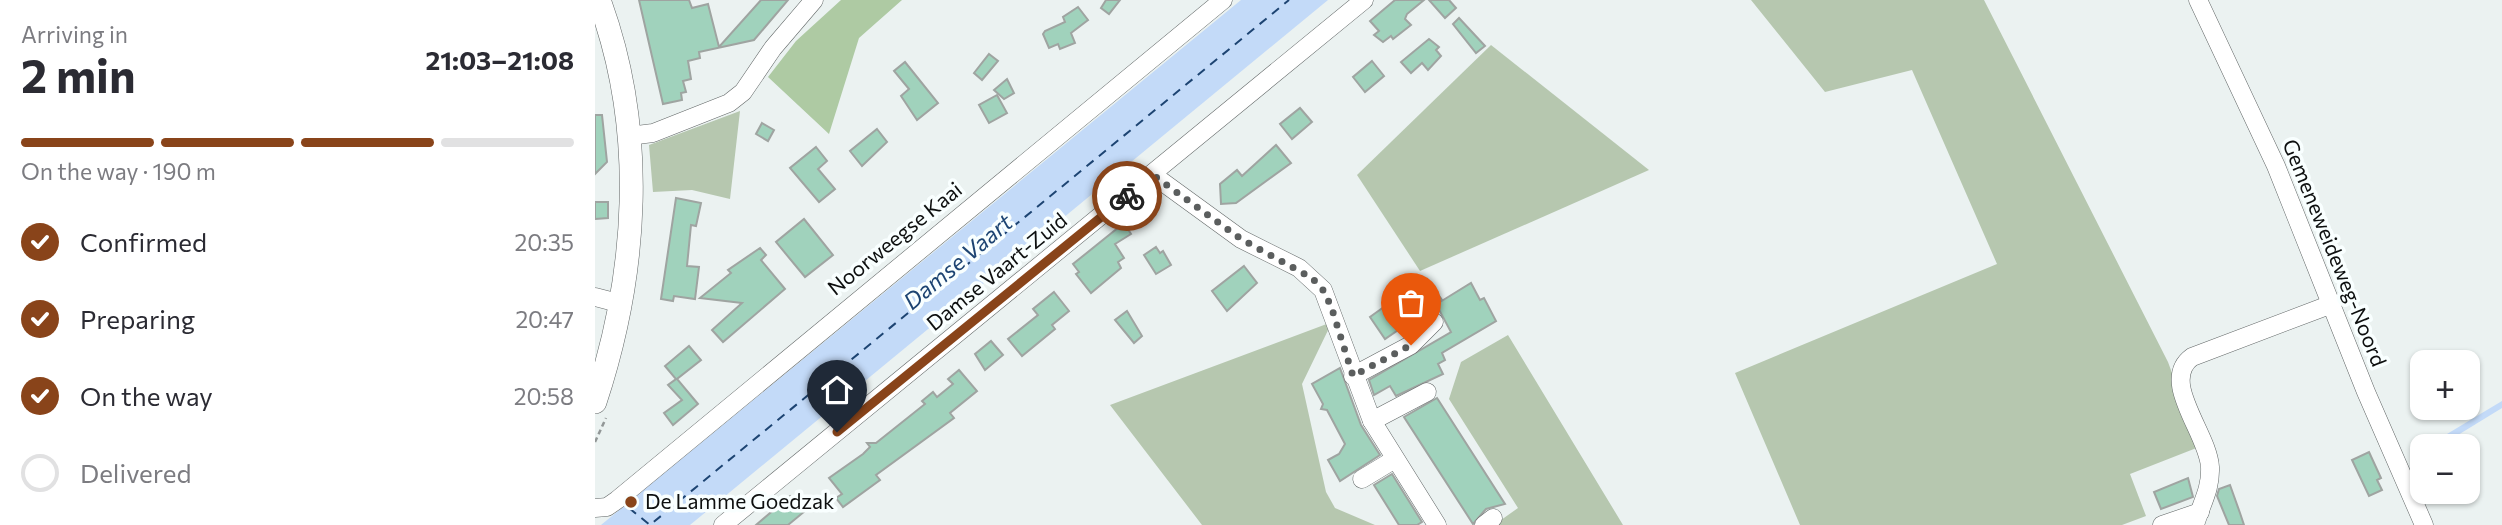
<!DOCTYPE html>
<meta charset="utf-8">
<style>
:root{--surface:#fff;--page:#f7f7f7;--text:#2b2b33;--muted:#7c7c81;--line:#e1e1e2;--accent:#89441a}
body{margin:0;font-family:Commissioner,sans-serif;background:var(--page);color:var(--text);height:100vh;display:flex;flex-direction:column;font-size:26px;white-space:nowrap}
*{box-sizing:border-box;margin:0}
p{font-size:23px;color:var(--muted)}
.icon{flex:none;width:38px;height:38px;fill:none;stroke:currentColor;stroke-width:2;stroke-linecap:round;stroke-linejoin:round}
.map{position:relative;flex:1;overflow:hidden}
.side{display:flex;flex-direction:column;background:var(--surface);width:595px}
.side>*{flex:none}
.controls{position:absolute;left:1815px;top:350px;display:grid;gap:14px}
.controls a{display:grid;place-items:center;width:70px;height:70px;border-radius:14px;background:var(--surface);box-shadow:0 2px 5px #0004;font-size:35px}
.pin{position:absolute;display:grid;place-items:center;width:60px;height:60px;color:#fff;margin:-72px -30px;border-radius:50% 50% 50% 0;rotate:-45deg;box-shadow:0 0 7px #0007}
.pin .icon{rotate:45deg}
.courier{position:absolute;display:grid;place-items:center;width:70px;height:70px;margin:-35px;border:5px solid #89441a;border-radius:50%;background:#fff;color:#222;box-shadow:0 2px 9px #0007}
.headline em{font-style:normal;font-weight:700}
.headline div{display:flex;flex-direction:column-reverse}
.headline{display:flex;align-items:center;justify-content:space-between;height:119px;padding:0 21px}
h1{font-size:46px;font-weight:700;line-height:52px}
.bar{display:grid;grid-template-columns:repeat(4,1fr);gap:10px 7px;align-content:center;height:84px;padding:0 21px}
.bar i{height:9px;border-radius:5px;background:var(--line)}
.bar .selected{background:var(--accent)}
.bar p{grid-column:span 4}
ol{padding:0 21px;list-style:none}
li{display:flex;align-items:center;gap:21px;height:77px}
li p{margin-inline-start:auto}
li .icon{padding:7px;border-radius:50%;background:var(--accent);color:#fff;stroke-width:4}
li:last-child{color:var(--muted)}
li i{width:38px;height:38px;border:4px solid var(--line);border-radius:50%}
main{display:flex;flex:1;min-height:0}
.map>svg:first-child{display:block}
.green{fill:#b6c7af}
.forest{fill:#aecaa3}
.water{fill:#c3daf8}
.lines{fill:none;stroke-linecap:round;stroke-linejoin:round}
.ferry{stroke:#1d4472;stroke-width:2;stroke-dasharray:9 7;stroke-linecap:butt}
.building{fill:#a0d2bc;stroke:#9fa4a1;stroke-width:2}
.minor-casing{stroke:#616666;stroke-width:19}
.major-casing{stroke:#616666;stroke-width:24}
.path{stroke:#929797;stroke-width:2.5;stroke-dasharray:5 3.5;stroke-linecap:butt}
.minor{stroke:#fff;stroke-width:18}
.major{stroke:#fff;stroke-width:23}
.done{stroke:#5b5e5e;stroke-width:7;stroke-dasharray:0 12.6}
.route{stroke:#89441a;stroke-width:9}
.poi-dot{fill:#89441a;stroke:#f9ffff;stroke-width:2.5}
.labels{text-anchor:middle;stroke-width:7;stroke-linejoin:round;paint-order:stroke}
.street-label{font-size:21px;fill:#0d0f0f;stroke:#f9ffff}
.poi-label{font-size:21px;fill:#0d0f0f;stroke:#f9ffff;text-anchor:start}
.water-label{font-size:23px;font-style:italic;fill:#1d4472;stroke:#f9ffff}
</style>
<main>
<section class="side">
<div class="headline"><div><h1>2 min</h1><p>Arriving in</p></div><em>21:03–21:08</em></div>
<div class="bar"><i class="selected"></i><i class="selected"></i><i class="selected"></i><i></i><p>On the way · 190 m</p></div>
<ol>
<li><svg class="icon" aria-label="check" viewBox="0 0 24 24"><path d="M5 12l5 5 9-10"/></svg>Confirmed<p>20:35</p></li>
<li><svg class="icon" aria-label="check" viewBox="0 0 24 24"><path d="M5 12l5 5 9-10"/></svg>Preparing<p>20:47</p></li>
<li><svg class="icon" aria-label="check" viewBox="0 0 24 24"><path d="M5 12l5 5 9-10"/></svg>On the way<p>20:58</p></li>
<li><i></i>Delivered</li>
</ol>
</section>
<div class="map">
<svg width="1907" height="525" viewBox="0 0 1907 525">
<rect width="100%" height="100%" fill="#ebf2f1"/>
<g class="green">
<polygon points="1156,0 1389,0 1573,362 1604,447 1535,474 1551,516 1527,525 1205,525 1140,373 1402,264 1317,70 1230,92"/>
<polygon points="896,45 1054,170 825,271 762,175"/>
<polygon points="145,111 135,199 97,190 58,192 54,145"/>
<polygon points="737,322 707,384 731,492 740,508 780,525 607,525 515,405"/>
<polygon points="913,335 1028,525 899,525 923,508 854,399 866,362"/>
</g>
<polygon class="forest" points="246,0 307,0 264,38 234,134 173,77 201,41"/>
<g class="water">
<polygon points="646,0 733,0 95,525 6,525"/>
<polygon points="1907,401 1907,408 1845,446 1832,446"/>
</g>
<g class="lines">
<polyline class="ferry" points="34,508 55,525 694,0"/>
</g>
<g class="building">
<polygon points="44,0 94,0 97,8 113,4 124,47 166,0 193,0 159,40 104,52 105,58 93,61 96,79 88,81 91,92 86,93 87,100 68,104"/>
<polygon points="511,0 525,0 514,14 506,8"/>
<polygon points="800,0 829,0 812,14 810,19 816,25 798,39 796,36 788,42 779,35 784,31 775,21"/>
<polygon points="834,0 854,0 861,8 850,18"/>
<polygon points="483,7 493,20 476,33 480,43 465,49 463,44 454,48 448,34 450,31 470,22 468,17"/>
<polygon points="864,18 890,46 881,53 858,24"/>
<polygon points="834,39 844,47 841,50 846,56 833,70 827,63 816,73 806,62"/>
<polygon points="394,54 403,61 387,80 379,73"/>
<polygon points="777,61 789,76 770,92 758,77"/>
<polygon points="310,62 343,103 322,120 306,96 314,89 299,71"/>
<polygon points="412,79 419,93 409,99 399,90"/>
<polygon points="402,95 412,113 394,123 384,105"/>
<polygon points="705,108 717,122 697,139 685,124"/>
<polygon points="0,115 7,115 12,162 0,174"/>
<polygon points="167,123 179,130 173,141 161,134"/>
<polygon points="282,129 292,142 267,166 255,151"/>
<polygon points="681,145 696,163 641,203 626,204 625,184 642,170 647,176"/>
<polygon points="221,147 232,161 223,169 240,189 224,202 195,168"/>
<polygon points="81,198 106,203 101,226 96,225 92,266 104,267 100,299 79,296 78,301 66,299"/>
<polygon points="0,202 13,202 13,218 0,219"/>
<polygon points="209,219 238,255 210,277 181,242"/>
<polygon points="529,223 536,234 520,244 529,258 523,262 526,268 496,293 481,274 484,272 478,264"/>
<polygon points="561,247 565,253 568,251 576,265 561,274 549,255"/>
<polygon points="165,248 171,255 166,260 190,289 128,342 117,330 147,303 105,298 136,273 133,270"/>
<polygon points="649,266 662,283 632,311 617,291"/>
<polygon points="832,279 847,300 845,302 876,283 885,300 889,298 901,321 847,353 850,360 843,364 848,374 801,396 795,386 779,395 774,380 856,332 841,304 790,339 775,317 793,304 789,297 805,286 809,293"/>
<polygon points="459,292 474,311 457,325 460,329 427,356 413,339 443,315 438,309"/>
<polygon points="532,311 547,336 539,343 520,320"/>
<polygon points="396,341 408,355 390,370 380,354"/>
<polygon points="94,346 106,360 82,379 103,404 78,425 69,413 87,400 73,385 81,379 70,366"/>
<polygon points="745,368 766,425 785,455 745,481 733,460 744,454 750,444 732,410 726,409 728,404 717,384"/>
<polygon points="364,370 382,391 355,413 359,418 281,475 285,480 248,507 241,498 247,494 234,478 268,454 275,447 272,443 281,443 330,404 327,401 338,392 342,397 358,384 353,379"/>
<polygon points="842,398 910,504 891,509 878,524 809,417"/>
<polygon points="1774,452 1786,478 1782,480 1787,490 1774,496 1757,460"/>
<polygon points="797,474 827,522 822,525 804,525 779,485"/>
<polygon points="1593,478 1598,497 1566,509 1559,492"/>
<polygon points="1635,485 1645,513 1649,525 1634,525 1622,496 1624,489"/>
<polygon points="195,496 210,511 193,525 161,525"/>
</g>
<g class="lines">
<g class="minor-casing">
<g id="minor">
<polyline points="1603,0 1681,166 1771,392 1829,525"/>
<polyline points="34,136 58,133 134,103 148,92 178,48 219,0"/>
<polyline points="558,175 646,239 704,268 728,290 777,421 842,525"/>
<polyline points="0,297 27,304"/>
<polyline points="758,376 816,345 839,322"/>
<polyline points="777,421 832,392"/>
<polyline points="767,479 800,459"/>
<polyline points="0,508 12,507 22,500 628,0"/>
<polyline points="128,525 769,0"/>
<polyline points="889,525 898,518"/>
<polyline points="1567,525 1605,512"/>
<path d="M1600 525C1606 504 1616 490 1615 467 1613 433 1564 381 1597 357L1737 304"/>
</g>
</g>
<g class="major-casing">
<path id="major" d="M0 402C43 272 52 130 4 0"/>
</g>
<polyline class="path" points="0,442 11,418"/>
<use href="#minor" class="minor"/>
<use href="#major" class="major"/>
</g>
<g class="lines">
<polyline class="done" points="532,196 558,175 646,239 717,278 728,290 736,306 758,376 816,345"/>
<polyline class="route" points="242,432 532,196"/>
</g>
<circle class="poi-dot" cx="36" cy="502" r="7"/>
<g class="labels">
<g class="street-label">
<text transform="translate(300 239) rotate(-39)" y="7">Noorweegse Kaai</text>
<text transform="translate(1739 253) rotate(68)" y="7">Gemeneweideweg-Noord</text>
<text transform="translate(402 272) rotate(-39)" y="7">Damse Vaart-Zuid</text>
</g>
<g class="poi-label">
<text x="50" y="509">De Lamme Goedzak</text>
</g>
<g class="water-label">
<text transform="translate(363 262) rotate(-40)" y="8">Damse Vaart</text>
</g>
</g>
</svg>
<div class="controls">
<a>+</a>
<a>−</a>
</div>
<div class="pin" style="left:816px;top:345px;background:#ea580c"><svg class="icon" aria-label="bag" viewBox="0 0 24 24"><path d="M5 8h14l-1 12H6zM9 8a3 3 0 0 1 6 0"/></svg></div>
<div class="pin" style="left:242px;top:432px;background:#1f2937"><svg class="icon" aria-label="home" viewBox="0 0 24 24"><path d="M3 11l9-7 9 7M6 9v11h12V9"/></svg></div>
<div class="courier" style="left:532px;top:196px"><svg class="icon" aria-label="bike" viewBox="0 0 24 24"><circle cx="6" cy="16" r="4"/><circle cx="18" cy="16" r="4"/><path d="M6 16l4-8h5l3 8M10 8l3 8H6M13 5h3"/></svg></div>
</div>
</main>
